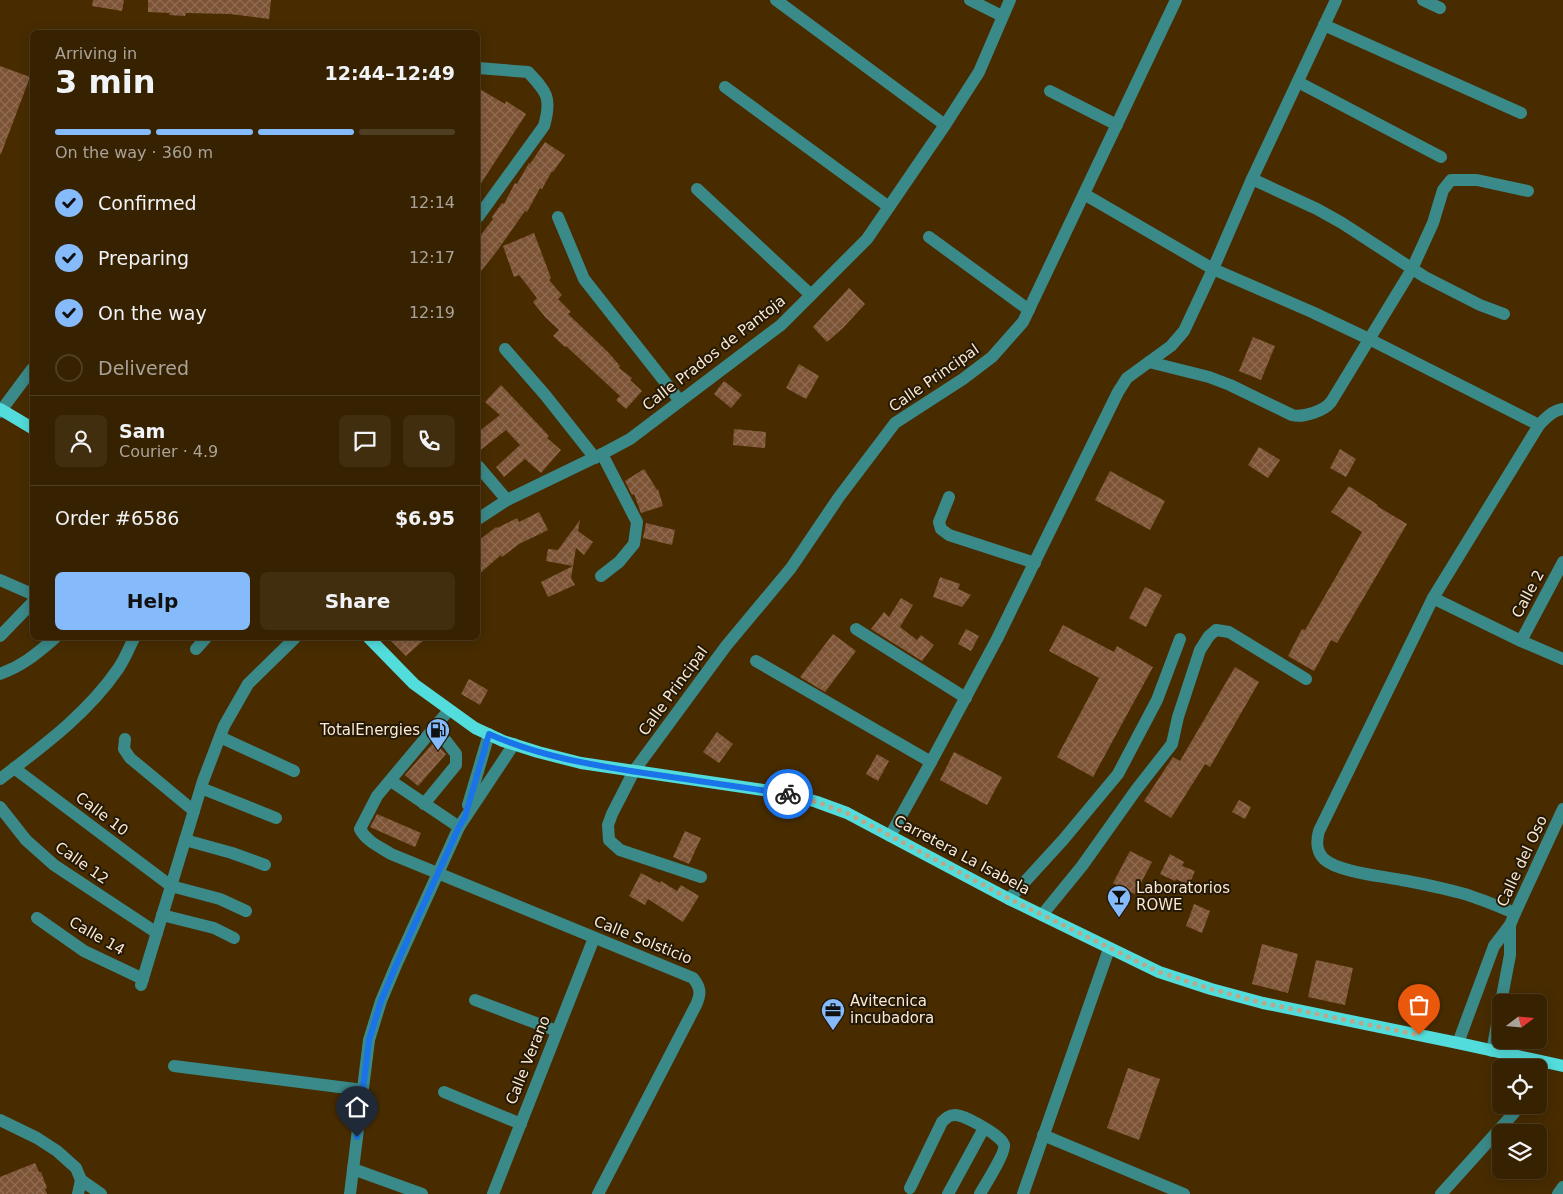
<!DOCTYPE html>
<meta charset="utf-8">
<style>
:root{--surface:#362100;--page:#412e0f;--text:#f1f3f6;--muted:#aaa399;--line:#503e22;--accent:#86bbfb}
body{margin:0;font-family:"DejaVu Sans",sans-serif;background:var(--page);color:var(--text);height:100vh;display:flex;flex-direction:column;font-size:19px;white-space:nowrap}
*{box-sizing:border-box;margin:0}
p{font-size:16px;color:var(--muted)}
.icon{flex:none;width:28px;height:28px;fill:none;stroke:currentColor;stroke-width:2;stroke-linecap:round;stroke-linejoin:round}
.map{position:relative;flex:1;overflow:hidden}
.side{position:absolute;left:30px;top:30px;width:450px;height:610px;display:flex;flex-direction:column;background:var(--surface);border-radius:8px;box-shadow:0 2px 12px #0003,0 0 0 1px var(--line)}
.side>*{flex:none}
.needle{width:32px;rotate:74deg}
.fabs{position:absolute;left:1492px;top:994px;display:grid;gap:10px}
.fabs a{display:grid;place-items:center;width:55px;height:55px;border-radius:8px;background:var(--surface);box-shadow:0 2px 12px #0003,0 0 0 1px var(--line);font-size:25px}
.pin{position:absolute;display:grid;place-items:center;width:42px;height:42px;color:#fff;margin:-51px -21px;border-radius:50% 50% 50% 0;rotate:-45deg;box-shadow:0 0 5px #0007}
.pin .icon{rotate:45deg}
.courier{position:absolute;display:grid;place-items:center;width:50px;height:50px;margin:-25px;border:4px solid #1a73e8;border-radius:50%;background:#fff;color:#222;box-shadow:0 1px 6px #0007}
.overview em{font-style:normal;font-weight:600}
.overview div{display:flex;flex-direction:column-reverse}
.overview{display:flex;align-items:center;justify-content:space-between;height:85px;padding:0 25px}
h1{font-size:32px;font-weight:600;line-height:38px}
.bar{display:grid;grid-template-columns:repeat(4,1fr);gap:8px 5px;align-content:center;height:60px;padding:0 25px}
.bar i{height:6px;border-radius:4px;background:var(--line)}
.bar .active{background:var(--accent)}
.bar p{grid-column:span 4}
.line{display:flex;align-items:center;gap:12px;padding:0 25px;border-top:1px solid var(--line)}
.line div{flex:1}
.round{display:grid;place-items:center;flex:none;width:52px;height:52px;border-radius:8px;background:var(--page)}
ol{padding:0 25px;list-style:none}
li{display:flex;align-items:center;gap:15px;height:55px}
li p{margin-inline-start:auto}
li .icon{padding:5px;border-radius:50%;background:var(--accent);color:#111;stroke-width:4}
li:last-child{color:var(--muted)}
li i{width:28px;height:28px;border:2px solid var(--line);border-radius:50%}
.button{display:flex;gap:10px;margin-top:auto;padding:10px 25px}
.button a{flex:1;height:58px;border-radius:8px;background:var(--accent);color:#111;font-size:20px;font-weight:600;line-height:58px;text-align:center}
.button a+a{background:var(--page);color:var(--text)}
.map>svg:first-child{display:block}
.building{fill:url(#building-cross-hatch)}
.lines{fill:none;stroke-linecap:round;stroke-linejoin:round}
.minor{stroke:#3a8a89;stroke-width:12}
.major{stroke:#52dcdb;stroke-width:12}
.done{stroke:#bca788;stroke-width:5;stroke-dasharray:0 9}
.route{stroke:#1a73e8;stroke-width:6}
.labels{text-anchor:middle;stroke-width:4;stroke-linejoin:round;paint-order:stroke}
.street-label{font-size:15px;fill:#fbe9d2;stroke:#241806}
.poi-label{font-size:15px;fill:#fbe9d2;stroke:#241806;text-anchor:start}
</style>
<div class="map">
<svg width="1563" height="1194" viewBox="0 0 1563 1194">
<defs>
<pattern id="building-cross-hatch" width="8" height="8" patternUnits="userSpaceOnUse" patternTransform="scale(1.25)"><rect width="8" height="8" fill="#7d5336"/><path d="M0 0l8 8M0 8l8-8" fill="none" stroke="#906c52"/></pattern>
</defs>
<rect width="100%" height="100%" fill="#482c00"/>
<g class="building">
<polygon points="93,0 124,0 122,11 92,6"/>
<polygon points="148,0 271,0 269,19 230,14 186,13 185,16 169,15 170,13 148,12"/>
<polygon points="0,66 30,77 1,154 0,154"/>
<polygon points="478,88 505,104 506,101 526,114 478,188"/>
<polygon points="545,142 565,155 553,172 552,171 542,189 540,188 527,212 525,211 497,251 478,275 478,239 493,219 492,217 502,203 504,204 515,183 517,184 529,163 530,164"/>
<polygon points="534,233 551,278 549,280 562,295 558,299 571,312 568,314 608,352 620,366 619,368 632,378 630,380 642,391 626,409 616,400 620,396 566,346 565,347 553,336 559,330 545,317 533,302 537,298 519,275 514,277 503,246"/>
<polygon points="849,288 865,304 843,328 827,342 813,327"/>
<polygon points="1253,337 1275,346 1261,380 1239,371"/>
<polygon points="799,364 819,376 806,399 786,388"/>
<polygon points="724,381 742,395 731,408 714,394"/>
<polygon points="501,385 549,436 547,438 561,450 541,473 525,459 504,477 496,467 520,445 506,430 478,452 478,432 500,415 485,402"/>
<polygon points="734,429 766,432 765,448 733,445"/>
<polygon points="1259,447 1280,460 1268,478 1248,465"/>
<polygon points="1340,449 1356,459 1346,477 1330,468"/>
<polygon points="644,469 657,490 658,489 663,506 641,513 634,494 632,495 625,481"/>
<polygon points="1110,471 1165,501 1150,530 1095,500"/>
<polygon points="1349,486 1378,505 1377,506 1407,524 1337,643 1331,640 1314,671 1288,656 1302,629 1305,630 1362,532 1331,512"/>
<polygon points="539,512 548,530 519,544 502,557 501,555 478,575 478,541 496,527 497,528 517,518 519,522"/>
<polygon points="580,520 578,531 593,542 584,555 576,548 573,566 546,561 548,549 558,550"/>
<polygon points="646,523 675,530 672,545 643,538"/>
<polygon points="573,566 571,578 575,585 548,597 541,582"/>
<polygon points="940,577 960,584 958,589 971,595 962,607 933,597"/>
<polygon points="1145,587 1162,595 1146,627 1129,618"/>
<polygon points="901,598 913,605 900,627 917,640 921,635 934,645 922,661 871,629 884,612 889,617"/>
<polygon points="1063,625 1114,652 1117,646 1153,667 1093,777 1057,757 1099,678 1049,651"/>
<polygon points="966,629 979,636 971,651 958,644"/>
<polygon points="833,634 856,651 825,692 800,677"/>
<polygon points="388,638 426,638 406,656"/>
<polygon points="1235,667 1259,682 1210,767 1205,764 1171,818 1144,801 1173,757 1180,761"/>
<polygon points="469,679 488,690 480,705 461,694"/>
<polygon points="717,732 733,744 719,763 703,752"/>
<polygon points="434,742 446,754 418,786 405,775"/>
<polygon points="954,752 1002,777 987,805 940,780"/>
<polygon points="877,754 889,761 878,781 866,774"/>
<polygon points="1239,800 1251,807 1245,819 1232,812"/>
<polygon points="377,814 421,833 415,847 370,827"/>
<polygon points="685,831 701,838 689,864 673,857"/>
<polygon points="1130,851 1152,862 1135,894 1113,883"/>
<polygon points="1170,854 1184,862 1182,866 1195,871 1189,885 1176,879 1175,881 1160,874"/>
<polygon points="641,873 660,883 661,881 677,891 681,885 699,896 683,922 648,899 645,905 629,896"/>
<polygon points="1194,904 1210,911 1202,933 1186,926"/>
<polygon points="1262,944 1298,954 1288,993 1252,984"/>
<polygon points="1316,960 1353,968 1345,1005 1308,997"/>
<polygon points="1128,1068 1160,1079 1139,1140 1107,1128"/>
<polygon points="35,1163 39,1172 41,1172 47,1188 45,1189 47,1194 0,1194 0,1177"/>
</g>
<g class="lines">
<g class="minor">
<polyline points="776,0 945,125"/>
<polyline points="970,0 1002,16"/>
<polyline points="1423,0 1440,8"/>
<polyline points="1324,25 1521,113"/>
<path d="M478 68 528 72C547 92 552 98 544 126L478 217"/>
<polyline points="1298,82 1441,157"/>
<polyline points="725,87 889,207"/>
<polyline points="1050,91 1117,125"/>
<polyline points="1252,179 1317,209 1342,223 1425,277 1480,305 1504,314"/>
<polyline points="697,189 811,295"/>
<polyline points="1084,194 1213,269 1312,312 1369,339 1539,425"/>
<polyline points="558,217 584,279 680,401"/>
<polyline points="929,237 1029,310"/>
<polyline points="505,349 546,396 595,458"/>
<path d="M1149 362 1209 377 1230 385 1292 415C1303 418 1324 411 1331 402L1412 269 1433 223 1443 190 1451 180H1477L1528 191"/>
<polyline points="0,412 32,369"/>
<polyline points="478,466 507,500"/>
<polyline points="949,497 939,522 941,529 949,535 1035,563"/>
<polyline points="478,519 507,500 602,454 630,439 781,325 867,239 945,125 979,72 1010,0"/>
<polyline points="601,576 619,562 634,544 637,522 602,454"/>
<polyline points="0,580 32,594"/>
<polyline points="1433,598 1521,641 1563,659"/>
<polyline points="856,629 966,698"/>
<polyline points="0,636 32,603"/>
<polyline points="1521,641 1563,562"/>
<polyline points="196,649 206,638"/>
<polyline points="756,661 931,762"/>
<path d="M0 674C24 665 36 654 55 638"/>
<path d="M449 710 377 796 360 829C366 841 380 847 391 854L693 978C701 988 701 994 696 1005L598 1194"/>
<polyline points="220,737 294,771"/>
<polyline points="125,739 124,749 130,758 194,811"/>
<polyline points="14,768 171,886 220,899 246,911"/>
<path d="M0 779C43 746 87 714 118 669 125 659 129 648 134 638"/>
<polyline points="391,781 459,827"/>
<polyline points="201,788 276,818"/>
<polyline points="424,804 456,765 456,754 446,741 432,730"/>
<polyline points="468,805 489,734"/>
<polyline points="0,807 26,840 54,865 157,933"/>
<polyline points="890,836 931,762 997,639 1118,392 1127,378 1171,346 1184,331 1213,269 1252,179 1336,0"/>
<polyline points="185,840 232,853 265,865"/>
<polyline points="701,877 620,850 609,840 608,825 612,814 634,771 726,646 791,568 839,497 895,423 963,379 992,357 1023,322 1176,0"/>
<polyline points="1009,899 1063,840 1118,774 1157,700 1180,639"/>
<path d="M1515 913C1497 906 1479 898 1461 893 1441 888 1421 883 1401 880 1382 876 1338 872 1324 859 1316 851 1316 842 1319 831L1433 598 1539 425C1546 418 1553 410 1563 409"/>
<polyline points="162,915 214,928 234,938"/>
<polyline points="1042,915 1082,866 1136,790 1172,744 1178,717 1200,650 1209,636 1216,630 1229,632 1306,679"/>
<polyline points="37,918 84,951 143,979"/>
<polyline points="141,985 203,781 224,726 248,684 295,638"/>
<polyline points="475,1000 557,1031"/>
<polyline points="1501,1002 1510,955 1510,925"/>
<polyline points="1458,1043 1494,946 1510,925 1515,913 1563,809"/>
<polyline points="1492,1051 1501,1003"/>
<polyline points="174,1066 363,1090"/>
<polyline points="444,1092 521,1124"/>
<polyline points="0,1120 37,1138 57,1151 76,1168 81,1180"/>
<polyline points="1043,1135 1184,1194"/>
<polyline points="353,1169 422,1194"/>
<polyline points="81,1180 101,1194"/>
<path d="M910 1188 942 1122C946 1118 949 1115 955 1115 964 1115 1003 1136 1004 1145 1006 1152 985 1185 980 1194"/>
<polyline points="78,1194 81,1180"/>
<polyline points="350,1194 369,1040 381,1001 397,963 459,827 514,744"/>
<polyline points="493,1194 594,938"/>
<polyline points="948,1194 984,1128"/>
<polyline points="1023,1194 1109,949"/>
<polyline points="1441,1194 1514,1113 1518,1105"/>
<polyline points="1558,1194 1563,1187"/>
</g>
<g class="major">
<polyline points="0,409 32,428"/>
<polyline points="369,638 414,684 475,728 503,741 538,752 581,763 790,794 817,802 847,813 1009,899 1159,972 1211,989 1263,1003 1458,1043 1563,1066"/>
</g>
</g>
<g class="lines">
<polyline class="done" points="788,794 817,802 847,813 1010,899 1159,972 1211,989 1263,1003 1419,1035"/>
<path class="route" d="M357 1137 369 1040 381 1001 397 963 459 827 465 817 489 734C538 756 591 765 644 773 692 780 740 787 788 794"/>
</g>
<defs>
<g id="fuel-pin" transform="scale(1.25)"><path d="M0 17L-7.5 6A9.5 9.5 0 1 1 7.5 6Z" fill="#86bbfb" stroke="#241806"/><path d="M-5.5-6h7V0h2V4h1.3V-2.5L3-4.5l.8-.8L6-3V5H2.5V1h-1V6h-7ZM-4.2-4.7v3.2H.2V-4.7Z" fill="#111"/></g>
<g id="bar-pin" transform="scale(1.25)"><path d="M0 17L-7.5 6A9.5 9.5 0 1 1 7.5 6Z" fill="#86bbfb" stroke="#241806"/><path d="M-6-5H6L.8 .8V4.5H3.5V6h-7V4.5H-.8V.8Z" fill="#111"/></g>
<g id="office-pin" transform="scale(1.25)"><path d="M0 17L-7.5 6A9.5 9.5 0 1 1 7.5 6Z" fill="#86bbfb" stroke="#241806"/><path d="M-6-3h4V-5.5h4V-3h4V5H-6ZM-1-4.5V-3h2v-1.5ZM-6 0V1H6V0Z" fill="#111"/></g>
</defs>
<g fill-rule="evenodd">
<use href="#fuel-pin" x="438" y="730"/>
<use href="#bar-pin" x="1119" y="897"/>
<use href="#office-pin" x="833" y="1010"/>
</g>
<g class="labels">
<g class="street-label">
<text transform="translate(714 353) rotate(-38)" y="5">Calle Prados de Pantoja</text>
<text transform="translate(934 378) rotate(-35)" y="5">Calle Principal</text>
<text transform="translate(1528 594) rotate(-62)" y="5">Calle 2</text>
<text transform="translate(673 691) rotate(-54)" y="5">Calle Principal</text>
<text transform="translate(102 814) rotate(37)" y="5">Calle 10</text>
<text transform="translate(962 855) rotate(28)" y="5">Carretera La Isabela</text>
<text transform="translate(1522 861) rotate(-65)" y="5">Calle del Oso</text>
<text transform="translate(82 863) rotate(35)" y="5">Calle 12</text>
<text transform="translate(97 936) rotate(30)" y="5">Calle 14</text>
<text transform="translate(643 940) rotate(22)" y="5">Calle Solsticio</text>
<text transform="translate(528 1060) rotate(-68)" y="5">Calle Verano</text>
</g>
<g class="poi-label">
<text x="420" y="735" text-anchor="end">TotalEnergies</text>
<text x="1136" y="893">Laboratorios<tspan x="1136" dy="17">ROWE</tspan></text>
<text x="850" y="1006">Avitecnica<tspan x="850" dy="17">incubadora</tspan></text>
</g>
</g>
</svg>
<div class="fabs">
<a><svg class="needle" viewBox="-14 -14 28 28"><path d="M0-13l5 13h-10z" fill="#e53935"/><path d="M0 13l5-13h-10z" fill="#aaa399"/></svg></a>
<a><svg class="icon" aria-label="locate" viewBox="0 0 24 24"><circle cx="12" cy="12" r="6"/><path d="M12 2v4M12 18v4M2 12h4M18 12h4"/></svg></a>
<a><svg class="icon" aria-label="layers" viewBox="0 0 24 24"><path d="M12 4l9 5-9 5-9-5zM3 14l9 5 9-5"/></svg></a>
</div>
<div class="pin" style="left:1419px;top:1035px;background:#ea580c"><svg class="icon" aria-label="bag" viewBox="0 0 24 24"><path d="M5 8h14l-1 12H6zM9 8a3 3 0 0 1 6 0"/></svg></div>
<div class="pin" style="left:357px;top:1137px;background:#1f2937"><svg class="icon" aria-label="home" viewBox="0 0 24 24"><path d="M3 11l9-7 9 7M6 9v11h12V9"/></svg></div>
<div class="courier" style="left:788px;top:794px"><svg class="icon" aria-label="bike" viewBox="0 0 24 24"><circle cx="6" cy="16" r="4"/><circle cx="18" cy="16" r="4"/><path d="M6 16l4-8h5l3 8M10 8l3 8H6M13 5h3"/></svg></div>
<section class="side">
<div class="overview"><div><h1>3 min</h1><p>Arriving in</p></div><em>12:44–12:49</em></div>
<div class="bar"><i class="active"></i><i class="active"></i><i class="active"></i><i></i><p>On the way · 360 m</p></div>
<ol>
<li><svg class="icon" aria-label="check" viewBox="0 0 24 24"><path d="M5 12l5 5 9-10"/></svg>Confirmed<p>12:14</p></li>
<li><svg class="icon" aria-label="check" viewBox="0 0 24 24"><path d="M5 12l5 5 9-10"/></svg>Preparing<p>12:17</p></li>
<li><svg class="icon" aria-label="check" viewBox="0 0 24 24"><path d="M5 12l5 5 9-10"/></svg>On the way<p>12:19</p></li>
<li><i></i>Delivered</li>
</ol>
<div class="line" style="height:90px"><a class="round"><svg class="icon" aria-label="person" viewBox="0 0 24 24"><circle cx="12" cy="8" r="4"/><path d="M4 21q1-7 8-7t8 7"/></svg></a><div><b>Sam</b><p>Courier · 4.9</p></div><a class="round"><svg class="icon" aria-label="chat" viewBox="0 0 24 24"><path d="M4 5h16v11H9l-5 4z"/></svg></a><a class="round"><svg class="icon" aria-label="phone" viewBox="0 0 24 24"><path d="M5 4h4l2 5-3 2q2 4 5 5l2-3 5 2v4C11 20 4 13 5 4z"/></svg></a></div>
<div class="line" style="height:65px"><div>Order #6586</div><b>$6.95</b></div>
<div class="button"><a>Help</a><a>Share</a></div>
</section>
</div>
